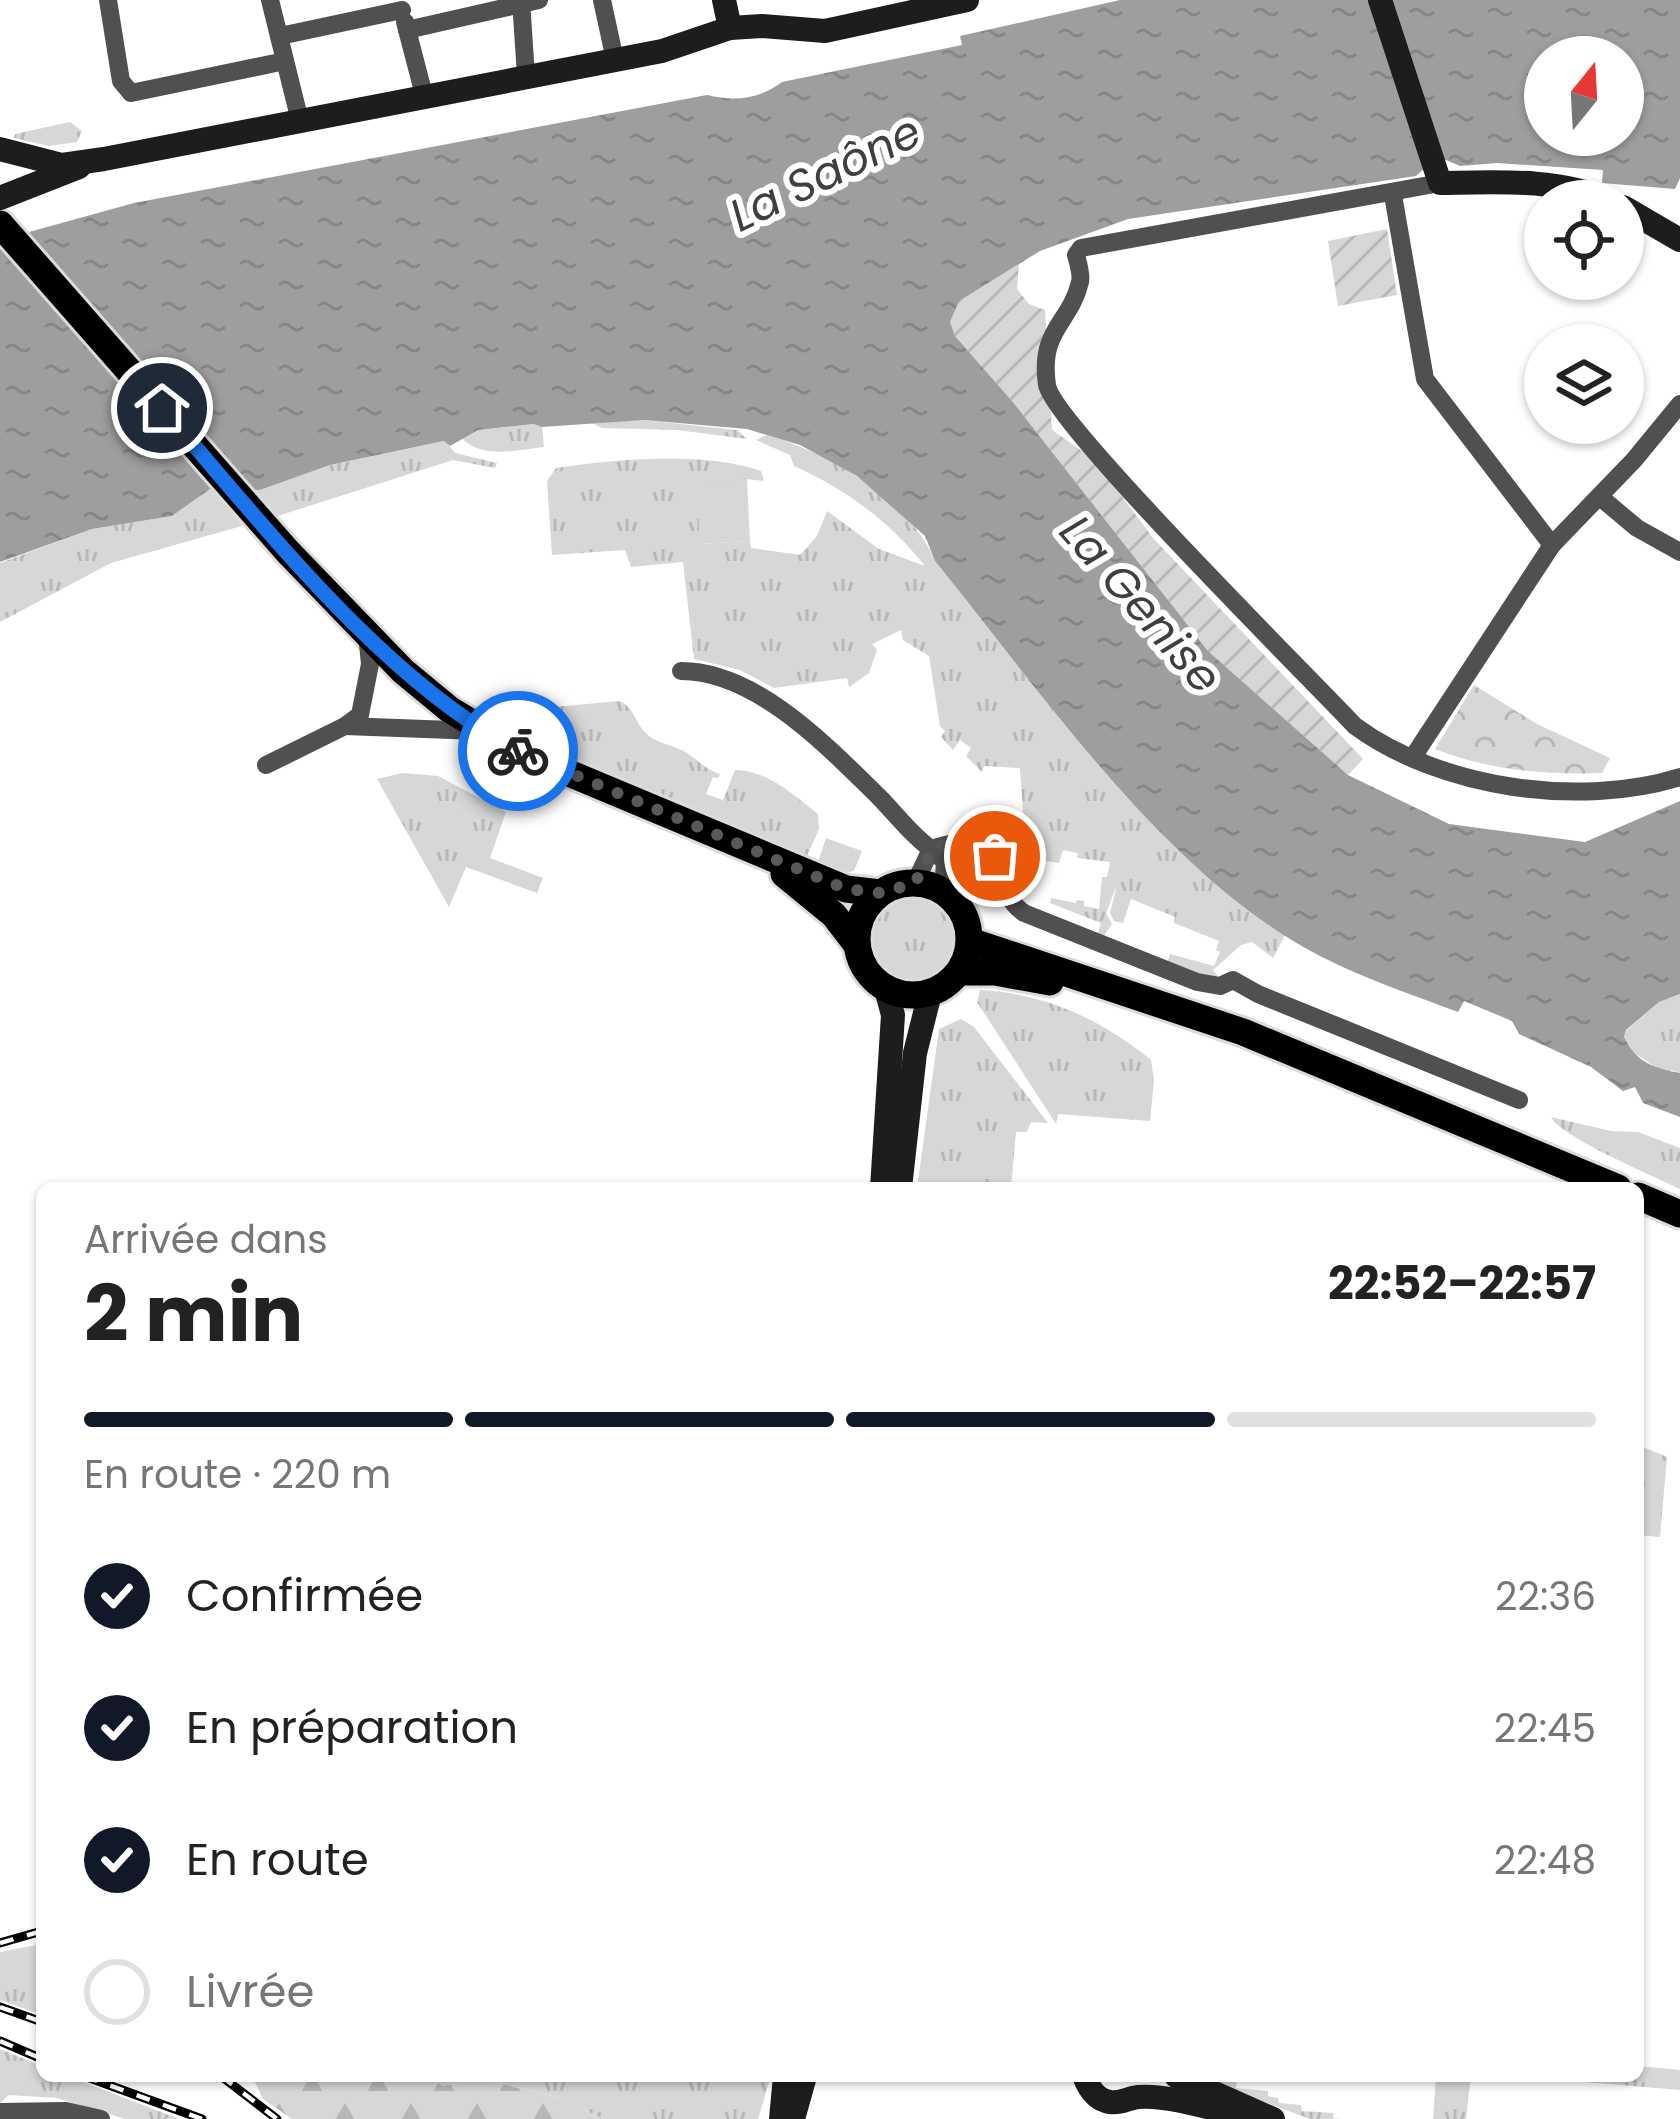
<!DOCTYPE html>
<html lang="fr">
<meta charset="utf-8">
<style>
:root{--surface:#fff;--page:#f2f2f2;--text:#222;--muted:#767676;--line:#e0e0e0;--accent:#111827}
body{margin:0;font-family:Poppins,sans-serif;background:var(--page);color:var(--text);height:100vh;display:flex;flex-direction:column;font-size:45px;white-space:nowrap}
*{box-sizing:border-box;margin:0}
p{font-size:39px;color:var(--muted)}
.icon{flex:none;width:66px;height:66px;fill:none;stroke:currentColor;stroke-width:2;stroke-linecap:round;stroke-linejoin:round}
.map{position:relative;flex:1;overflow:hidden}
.sheet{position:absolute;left:36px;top:1182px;width:1608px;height:900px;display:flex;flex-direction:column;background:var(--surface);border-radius:18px;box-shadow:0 3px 9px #0004}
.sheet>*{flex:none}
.needle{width:78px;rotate:18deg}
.tools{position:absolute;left:1524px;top:36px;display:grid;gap:24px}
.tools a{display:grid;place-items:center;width:120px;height:120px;border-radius:50%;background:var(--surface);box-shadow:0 3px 9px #0004;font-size:60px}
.pin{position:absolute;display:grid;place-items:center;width:102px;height:102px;color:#fff;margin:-51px;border:6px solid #fff;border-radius:50%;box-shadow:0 3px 12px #0007}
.courier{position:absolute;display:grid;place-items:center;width:120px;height:120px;margin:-60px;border:9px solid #1a73e8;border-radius:50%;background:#fff;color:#222;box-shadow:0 3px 15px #0007}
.overview em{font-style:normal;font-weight:700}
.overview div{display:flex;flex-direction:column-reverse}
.overview{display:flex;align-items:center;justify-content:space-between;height:204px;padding:0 48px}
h1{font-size:78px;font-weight:700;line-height:90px}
.bar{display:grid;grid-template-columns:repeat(4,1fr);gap:18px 12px;align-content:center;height:144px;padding:0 48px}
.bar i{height:15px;border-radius:9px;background:var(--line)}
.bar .selected{background:var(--accent)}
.bar p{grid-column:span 4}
ol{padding:0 48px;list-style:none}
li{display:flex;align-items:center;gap:36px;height:132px}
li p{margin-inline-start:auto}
li .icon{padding:12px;border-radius:50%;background:var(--accent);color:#fff;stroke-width:4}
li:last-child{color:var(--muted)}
li i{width:66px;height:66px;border:6px solid var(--line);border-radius:50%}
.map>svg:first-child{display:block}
.grass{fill:url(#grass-tufts)}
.forest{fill:url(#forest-firs)}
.park{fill:url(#park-crowns)}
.garden{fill:url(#garden-furrows)}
.pitch{fill:#d7d7d7}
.water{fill:url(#water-ripples);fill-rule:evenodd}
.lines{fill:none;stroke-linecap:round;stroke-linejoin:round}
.primary-casing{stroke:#dbdbdb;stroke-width:33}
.street{stroke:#505050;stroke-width:18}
.secondary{stroke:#1d1d1d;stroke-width:24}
.primary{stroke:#000;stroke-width:27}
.rail-casing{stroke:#000;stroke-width:9}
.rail{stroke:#fff;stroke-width:4.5;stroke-dasharray:14;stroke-linecap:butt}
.done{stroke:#595959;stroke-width:12;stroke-dasharray:0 21.6}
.route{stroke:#1a73e8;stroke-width:15}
.labels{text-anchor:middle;stroke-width:12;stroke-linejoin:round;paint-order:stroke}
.water-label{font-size:45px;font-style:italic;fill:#3f3f3f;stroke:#fff}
</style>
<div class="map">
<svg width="1680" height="2119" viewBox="0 0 1680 2119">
<defs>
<pattern id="grass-tufts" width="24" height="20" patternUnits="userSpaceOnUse" patternTransform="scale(3)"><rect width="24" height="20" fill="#d7d7d7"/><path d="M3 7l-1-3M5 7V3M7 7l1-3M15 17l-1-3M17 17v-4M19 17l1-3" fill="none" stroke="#b7b7b7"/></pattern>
<pattern id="forest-firs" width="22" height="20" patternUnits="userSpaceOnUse" patternTransform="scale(3)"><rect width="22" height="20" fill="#d7d7d7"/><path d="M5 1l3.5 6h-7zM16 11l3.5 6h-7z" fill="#b7b7b7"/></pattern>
<pattern id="park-crowns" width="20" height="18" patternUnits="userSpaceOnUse" patternTransform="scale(3)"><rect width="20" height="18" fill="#d7d7d7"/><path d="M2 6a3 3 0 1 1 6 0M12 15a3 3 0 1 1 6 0" fill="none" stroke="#b7b7b7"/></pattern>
<pattern id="garden-furrows" width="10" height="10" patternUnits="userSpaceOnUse" patternTransform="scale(3)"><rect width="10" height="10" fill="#d7d7d7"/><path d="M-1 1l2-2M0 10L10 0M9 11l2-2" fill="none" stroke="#b7b7b7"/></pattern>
<pattern id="water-ripples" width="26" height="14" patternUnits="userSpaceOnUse" patternTransform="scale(3)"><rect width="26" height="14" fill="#9e9e9e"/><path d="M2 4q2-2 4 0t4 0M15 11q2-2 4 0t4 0" fill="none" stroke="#868686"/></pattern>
</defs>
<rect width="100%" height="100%" fill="#fff"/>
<g class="grass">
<polygon points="70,122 82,131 77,142 49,146 14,138 15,134"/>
<polygon points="643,420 737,430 747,439 677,430 602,428 590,422"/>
<path d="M535 424 542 427 544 447C517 450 481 460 461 437L478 430Z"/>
<path d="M767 435C829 453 910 500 935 561 1038 688 1147 849 1285 935L1273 958 1252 942 1241 945 1213 970 1221 980 1166 966 1170 954 1214 966 1220 952 1216 950 1219 941 1174 923 1175 917 1131 899 1123 923 1114 921 1110 913 1117 885 1106 913 1112 924 1101 940 1096 938 1101 923 1050 903 1051 898 1076 903 1077 900 1084 901V906L1099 909 1102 877H1107L1110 862 1077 858 1078 853 1063 850 1059 863 1016 856 1024 826 1020 768 984 766 982 772 966 756 971 748 960 740 953 750 941 737 945 731 940 726 929 656 903 640 901 630 872 644 877 650 869 673 849 687 847 678 774 688 740 670 694 659 683 562 631 567 625 550 552 555 547 481 556 468C617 459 703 451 761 471L764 481 746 479 699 544 750 541 751 548 800 555 817 536 827 511 879 549 925 566C889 521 847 490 794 466L790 455 756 440Z"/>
<polygon points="445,441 455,453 497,463 495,468 453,460 281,515 111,563 0,622 0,563 92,529 172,516 210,489 260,490 330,465"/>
<path d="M620 701C634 708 634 720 644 731 654 743 666 743 679 749 693 754 700 767 720 774L718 778 713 777 706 794 723 800 735 770C769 771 792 794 818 814L819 829 807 856 566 756 507 721 510 711Z"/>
<polygon points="402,773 438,776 506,812 490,858 543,878 537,893 466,867 449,907 377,779"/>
<polygon points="826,838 862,851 854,871 840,874 818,862"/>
<circle cx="912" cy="938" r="42"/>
<path d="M980 990C1045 993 1102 1020 1151 1060L1154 1080 1150 1121 1058 1114 1056 1124 977 1002Z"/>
<polygon points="1680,994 1680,1073 1672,1070 1665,1074 1630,1050 1624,1037 1626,1031 1659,1002"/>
<polygon points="961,1019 974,1027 1048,1123 1031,1122 1027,1132 1016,1132 1011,1188 917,1188 939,1029"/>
<path d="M1551 1117 1611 1131 1638 1132 1680 1148V1189C1654 1176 1562 1138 1551 1117Z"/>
<polygon points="1638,1445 1667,1457 1660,1537 1638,1535"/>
<polygon points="42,1944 42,2015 0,2000 0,1952"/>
<polygon points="0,2049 42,2066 42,2076 68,2076 179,2119 125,2119 57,2098 9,2095 0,2103"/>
<polygon points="1638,2066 1680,2070 1680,2090 1537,2078 1536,2083 1524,2076 1638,2076"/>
<polygon points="427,2076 771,2076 758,2119 603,2119 556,2097 481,2079 443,2086"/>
<polygon points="1195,2076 1237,2076 1236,2088 1268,2091 1268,2096 1278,2098 1279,2103 1301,2105 1302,2111 1334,2113 1333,2118 1341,2119 1310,2119"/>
<polygon points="1436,2076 1471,2076 1466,2119 1433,2119"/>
</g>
<polygon class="forest" points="252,2076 427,2076 443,2086 481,2079 556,2097 603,2119 292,2119 263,2099"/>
<path class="park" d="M1474 685 1537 724 1610 758 1602 773C1545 775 1488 770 1435 749Z"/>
<g class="garden">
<polygon points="1387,229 1397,295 1338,306 1328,241"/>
<polygon points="1019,264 1017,289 1029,304 1045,310 1052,430 1095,460 1153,538 1363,759 1348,775 1208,651 1012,401 955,336 950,322 958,301"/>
</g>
<polygon class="pitch" points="747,479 750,541 699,544 699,482"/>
<path class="water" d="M1120 0H1680V178L1675 189 1602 183 1603 170 1497 163 1460 166 1446 160 1427 166 1416 176 1128 219 1040 251 959 301 950 322 955 336 1012 401 1208 651 1348 775 1449 824 1585 842 1680 801V994L1659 1002 1626 1030 1624 1037C1637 1064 1655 1068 1680 1073V1117L1643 1103 1635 1087 1623 1091 1591 1067 1519 1034 1512 1021 1464 1001 1458 1012C1413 995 1365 979 1322 957 1167 878 1044 695 935 561L925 536 857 476 800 445 747 429 644 420 542 427 534 424 478 430 450 446 444 441 330 465 260 490 210 489 172 516 92 529 0 562V240L134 203 707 95C735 102 759 99 782 82L962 45 960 36ZM1545 57H1623V135H1545Z"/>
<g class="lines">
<g class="primary-casing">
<g id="primary">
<polyline points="0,224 288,552 403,671 449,709 521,753 846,889 880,893"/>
<polyline points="784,874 834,915 857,945"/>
<circle cx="913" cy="939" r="56"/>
<polyline points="970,941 1243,1032 1618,1188"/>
<polyline points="959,972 995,972 1050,982"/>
<polyline points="1638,1196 1680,1214"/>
</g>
</g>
<g class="street">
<polyline points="108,0 121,81 131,93 285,61"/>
<polyline points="270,0 300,121"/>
<polyline points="521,0 526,76"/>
<polyline points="602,0 615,60"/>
<polyline points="405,22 424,95"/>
<polyline points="407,30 539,0"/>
<polyline points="280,36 402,10"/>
<path d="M1440 183 1081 248 1076 255C1078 263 1082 275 1080 282 1070 324 1039 329 1047 385 1053 423 1311 679 1355 726 1441 789 1580 808 1680 777"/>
<polyline points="1393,195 1425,379 1552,545"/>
<polyline points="1600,497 1637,528 1680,552"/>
<path d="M681 671C756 671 827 746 879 797 896 814 911 835 931 849 1017 821 983 885 1024 913L1197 982 1220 986 1233 980 1258 994 1519 1100"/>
<polyline points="345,726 478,731"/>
<polyline points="1413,757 1552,545 1634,460 1680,404"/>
<polyline points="266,765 345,726 360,715 370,664 367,634"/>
<polyline points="915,883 931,849 945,862"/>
<polyline points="943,891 945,862 950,856"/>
<polyline points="0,2112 66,2111 101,2119"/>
</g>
<g class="secondary">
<polyline points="724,0 730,28"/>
<path d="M1380 0 1440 183C1498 182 1557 178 1611 201"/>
<polyline points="0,149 62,165 104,159 662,51 730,28 762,26 825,31 967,0"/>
<polyline points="0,198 79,167"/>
<polyline points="1623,207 1680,240"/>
<polyline points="882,1188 893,1015 886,989"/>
<polyline points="900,1188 915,1053 930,993"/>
<path d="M1084 2076C1089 2089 1096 2100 1110 2102 1121 2104 1128 2098 1138 2097 1171 2094 1221 2112 1254 2119"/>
<polyline points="1176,2076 1273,2119"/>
<polyline points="781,2119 785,2076"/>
<polyline points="793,2119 805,2076"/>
</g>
<use href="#primary" class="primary"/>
<g class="rail-casing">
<g id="rail">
<polyline points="0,1943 42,1931"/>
<polyline points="0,2007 42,2022"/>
<polyline points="0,2041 42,2059"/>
<polyline points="84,2076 202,2119"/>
<polyline points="221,2076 277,2119"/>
</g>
</g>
<use href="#rail" class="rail"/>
</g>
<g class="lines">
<path class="done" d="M518 751 846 889 880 893 915 883 932 849C955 841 975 839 995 856"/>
<path class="route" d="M162 408C264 525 381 678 518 751"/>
</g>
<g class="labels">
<g class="water-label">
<text transform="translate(825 173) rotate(-26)" y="16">La Saône</text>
<text transform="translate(1141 604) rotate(49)" y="16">La Genise</text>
</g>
</g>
</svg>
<div class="tools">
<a><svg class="needle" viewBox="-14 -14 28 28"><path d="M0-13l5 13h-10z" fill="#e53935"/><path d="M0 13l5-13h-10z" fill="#767676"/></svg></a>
<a><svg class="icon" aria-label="locate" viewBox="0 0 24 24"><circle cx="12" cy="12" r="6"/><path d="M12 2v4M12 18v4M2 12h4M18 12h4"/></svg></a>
<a><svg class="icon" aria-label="layers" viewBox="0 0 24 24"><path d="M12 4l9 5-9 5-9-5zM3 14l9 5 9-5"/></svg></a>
</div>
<div class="pin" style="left:995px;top:856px;background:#ea580c"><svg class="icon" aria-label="bag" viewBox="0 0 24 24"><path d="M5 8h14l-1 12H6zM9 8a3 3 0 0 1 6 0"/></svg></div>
<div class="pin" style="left:162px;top:408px;background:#1f2937"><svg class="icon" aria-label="home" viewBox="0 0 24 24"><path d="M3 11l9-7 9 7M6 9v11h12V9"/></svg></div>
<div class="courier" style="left:518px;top:751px"><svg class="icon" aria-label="bike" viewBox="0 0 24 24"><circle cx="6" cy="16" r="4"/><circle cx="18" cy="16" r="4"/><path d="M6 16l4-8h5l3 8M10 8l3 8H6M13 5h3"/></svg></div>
<section class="sheet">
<div class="overview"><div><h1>2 min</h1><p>Arrivée dans</p></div><em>22:52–22:57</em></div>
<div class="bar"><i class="selected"></i><i class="selected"></i><i class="selected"></i><i></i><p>En route · 220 m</p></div>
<ol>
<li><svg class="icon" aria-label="check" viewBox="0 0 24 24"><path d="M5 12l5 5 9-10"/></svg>Confirmée<p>22:36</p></li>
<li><svg class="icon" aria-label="check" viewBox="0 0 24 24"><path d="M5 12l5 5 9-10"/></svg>En préparation<p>22:45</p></li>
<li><svg class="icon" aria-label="check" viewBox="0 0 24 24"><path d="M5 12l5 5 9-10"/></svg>En route<p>22:48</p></li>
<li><i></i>Livrée</li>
</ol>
</section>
</div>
